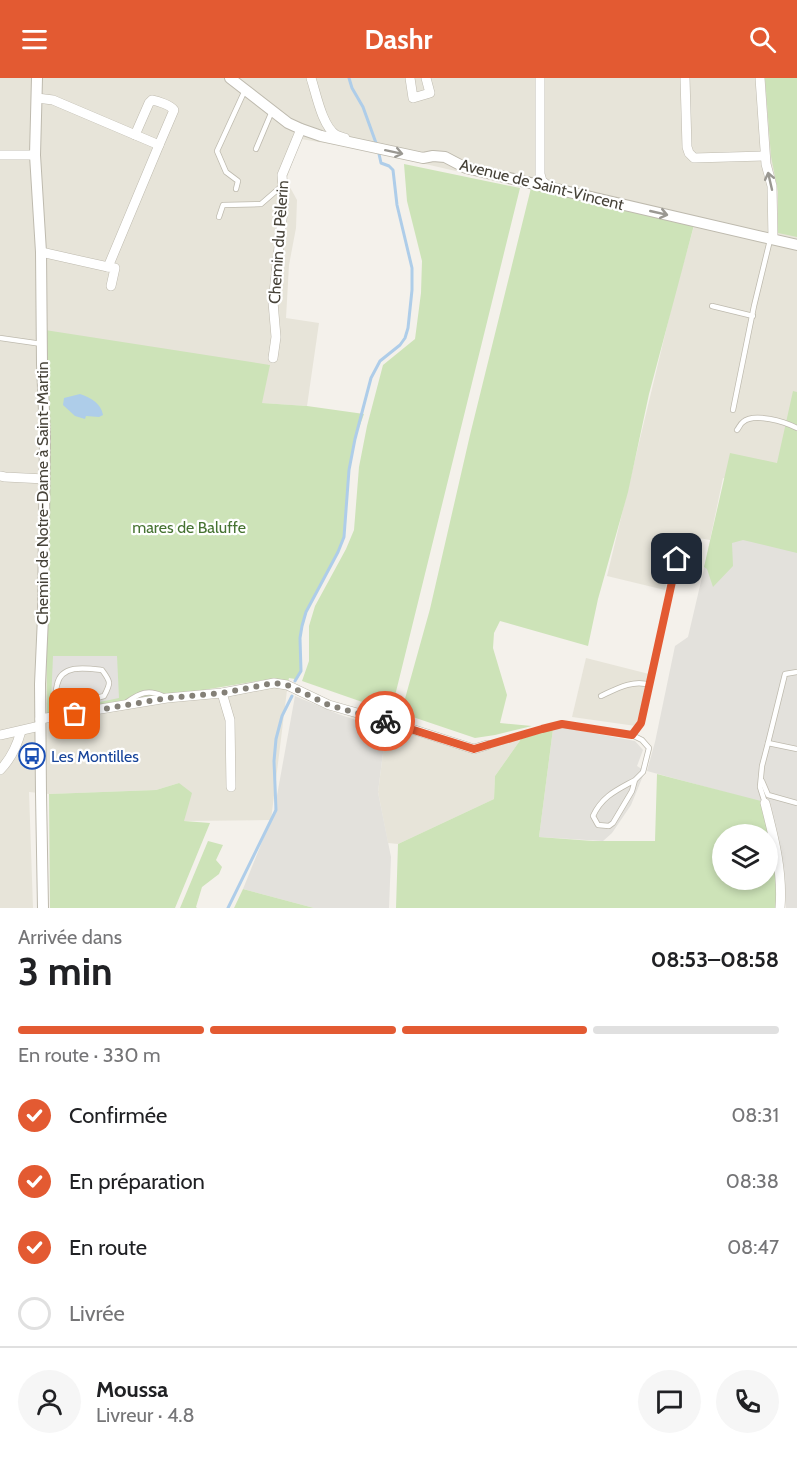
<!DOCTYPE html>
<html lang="fr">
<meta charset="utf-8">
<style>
:root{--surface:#fff;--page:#f6f6f6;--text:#202124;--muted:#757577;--line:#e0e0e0;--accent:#e35a32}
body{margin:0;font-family:Cabin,sans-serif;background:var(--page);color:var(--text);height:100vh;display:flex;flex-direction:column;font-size:22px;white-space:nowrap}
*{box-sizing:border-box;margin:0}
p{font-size:20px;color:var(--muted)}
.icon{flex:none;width:33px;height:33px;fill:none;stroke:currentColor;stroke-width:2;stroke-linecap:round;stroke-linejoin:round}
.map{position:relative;height:830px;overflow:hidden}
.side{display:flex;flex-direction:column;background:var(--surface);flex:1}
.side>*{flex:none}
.fabs{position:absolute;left:712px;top:746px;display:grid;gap:12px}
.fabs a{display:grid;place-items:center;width:66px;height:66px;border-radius:50%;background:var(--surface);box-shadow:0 3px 9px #0003;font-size:30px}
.pin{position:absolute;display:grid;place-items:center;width:51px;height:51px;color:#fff;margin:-26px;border-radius:12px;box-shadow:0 3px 9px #0006}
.courier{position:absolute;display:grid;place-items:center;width:60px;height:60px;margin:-30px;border:4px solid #e35a32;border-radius:50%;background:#fff;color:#222;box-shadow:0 2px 8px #0007}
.head em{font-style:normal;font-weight:700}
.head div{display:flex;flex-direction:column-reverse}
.head{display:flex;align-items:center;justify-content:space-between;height:102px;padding:0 18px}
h1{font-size:39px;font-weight:700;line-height:45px}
.bar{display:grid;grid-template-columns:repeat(4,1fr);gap:9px 6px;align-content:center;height:72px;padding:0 18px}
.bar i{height:8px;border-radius:4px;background:var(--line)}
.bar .selected{background:var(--accent)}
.bar p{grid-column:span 4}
.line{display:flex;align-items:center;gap:15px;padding:0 18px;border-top:2px solid var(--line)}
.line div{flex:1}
.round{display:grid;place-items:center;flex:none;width:63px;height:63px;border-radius:32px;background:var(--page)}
ol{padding:0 18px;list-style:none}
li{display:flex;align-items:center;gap:18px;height:66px}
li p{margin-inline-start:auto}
li .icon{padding:6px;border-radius:50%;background:var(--accent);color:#fff;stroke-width:4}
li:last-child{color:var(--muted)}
li i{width:33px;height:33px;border:3px solid var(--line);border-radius:50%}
header{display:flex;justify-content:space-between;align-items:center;height:78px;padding:0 18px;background:var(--accent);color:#fff;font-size:27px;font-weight:700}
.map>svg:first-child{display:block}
.residential{fill:#e7e4d9}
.industrial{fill:#e3e1dc}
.green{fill:#cde3b8;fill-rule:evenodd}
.parking{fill:#e3e1de}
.water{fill:#aecde9}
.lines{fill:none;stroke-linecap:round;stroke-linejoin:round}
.stream{stroke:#aecde9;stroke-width:3}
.service-casing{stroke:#bebaae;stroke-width:6}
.minor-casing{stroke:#bebaae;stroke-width:10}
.tertiary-casing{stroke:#bebaae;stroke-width:12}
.service{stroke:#fff;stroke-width:4.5}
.minor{stroke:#fff;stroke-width:9}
.tertiary{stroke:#fff;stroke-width:10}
.oneway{stroke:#9a9892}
.done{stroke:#848077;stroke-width:6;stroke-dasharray:0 10.8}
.route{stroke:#e35a32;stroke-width:8}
.labels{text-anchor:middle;stroke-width:4.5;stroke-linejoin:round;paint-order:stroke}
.street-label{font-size:16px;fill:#474339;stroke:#fff}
.park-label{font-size:16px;fill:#467332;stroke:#fff}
.transit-label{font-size:16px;fill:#164399;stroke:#fff;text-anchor:start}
</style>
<header><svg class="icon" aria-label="menu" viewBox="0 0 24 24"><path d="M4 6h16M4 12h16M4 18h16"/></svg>Dashr<svg class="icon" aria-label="search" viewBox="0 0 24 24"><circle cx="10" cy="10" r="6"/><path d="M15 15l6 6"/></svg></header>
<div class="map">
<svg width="797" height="830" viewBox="0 0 797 830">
<rect width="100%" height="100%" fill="#f4f1eb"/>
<g class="residential">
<polygon points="0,0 797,0 797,419 723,400 710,462 676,456 665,512 607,498 675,215 694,148 360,71 301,61 286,102 297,122 296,150 289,187 286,240 319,245 307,328 261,325 269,286 47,637 288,604 271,742 184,743 179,705 156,712 49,716 29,714 33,830 0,830"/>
<polygon points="586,580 649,596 636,648 572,639"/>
<polygon points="399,651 473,673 521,661 495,698 494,721 398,766 388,765 378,714 386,652"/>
</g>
<g class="industrial">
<polygon points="724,405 797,423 797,830 786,830 785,810 769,726 647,693 655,664 675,568 688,559"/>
<polygon points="295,618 338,636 386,652 378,714 391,779 389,830 314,830 243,811 274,734"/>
<polygon points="566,650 635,663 643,672 637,688 645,693 631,727 612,755 603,763 539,759 553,651"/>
</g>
<g class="green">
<polygon points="765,0 797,0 797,159 778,155 778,114 771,78"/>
<polygon points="404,86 520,110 391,634 302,603 309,583 309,548 315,528 346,471 354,452 359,389 367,348 383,287 415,261 421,215 422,183 407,123"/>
<polygon points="531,110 694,147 649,316 628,414 598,521 588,568 500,543 494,555 493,570 507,617 500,645 532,648 495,657 475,660 401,635 430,531 470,357"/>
<polygon points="45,252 270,287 262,325 307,328 364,336 355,361 349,392 344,459 338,474 306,535 302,548 300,560 301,593 295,601 289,600 288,604 279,601 264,602 47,638"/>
<polygon points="793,313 797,314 797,475 743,462 732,465 733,488 713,509 707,491 704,489 730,375 777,385"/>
<path d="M553 651 539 759 593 763H655L657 696 761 723 772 759 779 804 777 830H396L398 766 494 721 495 698 521 661ZM723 756H768V801H723Z"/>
<polygon points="179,705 192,715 184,743 210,745 175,830 50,830 49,716 156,712"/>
<polygon points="208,763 223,767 216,782 222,789 219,796 202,809 196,829 197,830 180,830"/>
<polygon points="243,811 314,830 234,830"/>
</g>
<polygon class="parking" points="53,578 117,578 119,620 56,633 51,625"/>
<path class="water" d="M80 316C91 320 101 325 103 337L99 339 86 338 85 341 75 338 63 327 64 320Z"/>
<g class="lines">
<g class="stream">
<polyline points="349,0 352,10 363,29 376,65"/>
<polyline points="295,603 301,593 300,560 302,548 306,534 338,474 344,459 349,392 355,361 371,300 380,283 400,267 405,260 408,250 412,212 412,190 397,127 393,92 389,88 381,85 379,76"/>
<polyline points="228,830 276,732 274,683 276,661 282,638 292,618"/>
</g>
<g class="service-casing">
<g id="service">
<polyline points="256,71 272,33"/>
<polyline points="236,111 238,103 226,94 217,73 245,12"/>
<polyline points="219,139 223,127 261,126 283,107"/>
<polyline points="712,228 753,238"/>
<polyline points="0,260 42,266"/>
<polyline points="733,332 754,228 770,162"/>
<path d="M737 352C739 350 740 346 743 344 754 334 785 344 797 350"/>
<path d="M601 618C616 611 633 601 650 607"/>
<path d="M127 624C140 615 148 611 163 618"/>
<path d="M53 638 56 631 104 618C111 605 111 604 102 592 86 590 61 586 57 607 55 614 56 623 56 631"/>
<polyline points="632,657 641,645 681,462"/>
<polyline points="768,665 785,596 797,594"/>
<path d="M487 667 542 651 563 646 632 657 642 662 649 670 643 694 635 702 632 713 613 745 609 748 598 747 593 738C602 718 617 712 635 702"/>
<polyline points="762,703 768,717 797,725"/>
<polyline points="765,725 760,709 762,688 768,665 797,671"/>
</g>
</g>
<g class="minor-casing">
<g id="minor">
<path d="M311 0C316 15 322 48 336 57 336 57 344 60 345 60"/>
<polyline points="410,0 413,20 430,15 426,0"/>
<polyline points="540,0 540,96 542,103 551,110"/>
<polyline points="685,0 687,69 689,75 694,80 765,78"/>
<polyline points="760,0 766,86 772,108 773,161"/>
<polyline points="37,20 53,22 159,67 108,189 41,174"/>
<path d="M135 57 149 25 152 22C158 23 170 27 174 32L159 67"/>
<polyline points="0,77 35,77"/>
<polyline points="108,189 115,190 111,208"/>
<polyline points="273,280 276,259 273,224 284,123 282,97 301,51"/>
<polyline points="0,398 5,399 45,401"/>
<polyline points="222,615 230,642 231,709"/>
<polyline points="40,641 167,620 222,615 274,605 287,607 329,627 396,646 474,671 487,667"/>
<polyline points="0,657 40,648"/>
<path d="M0 692C11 681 17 668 21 653"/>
<path d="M765 725C774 760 783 794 780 830"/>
</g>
</g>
<g class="tertiary-casing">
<g id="tertiary">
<polyline points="37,0 35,77 41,174 42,286 45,358 43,539 40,606 41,716 43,830"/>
<polyline points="230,0 288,45 301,51 321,58 423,80 433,78 445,79 466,90 797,167"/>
</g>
</g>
<use href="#service" class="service"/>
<use href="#minor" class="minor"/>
<use href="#tertiary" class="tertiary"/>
</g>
<defs><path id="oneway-shaft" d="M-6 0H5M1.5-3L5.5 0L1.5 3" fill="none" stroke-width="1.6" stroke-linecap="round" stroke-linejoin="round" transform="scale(1.5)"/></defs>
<g class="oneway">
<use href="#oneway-shaft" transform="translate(394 74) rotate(12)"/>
<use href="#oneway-shaft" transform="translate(770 103) rotate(-103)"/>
<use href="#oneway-shaft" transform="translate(659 135) rotate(13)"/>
</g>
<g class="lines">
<polyline class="done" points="75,636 167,620 222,615 274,605 287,607 329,627 385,643"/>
<polyline class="route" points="385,643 474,671 542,651 562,646 632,657 641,645 677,481"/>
</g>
<defs>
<g id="bus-ring" transform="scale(1.35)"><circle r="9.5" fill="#fff" stroke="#1a4fb4" stroke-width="1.5"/><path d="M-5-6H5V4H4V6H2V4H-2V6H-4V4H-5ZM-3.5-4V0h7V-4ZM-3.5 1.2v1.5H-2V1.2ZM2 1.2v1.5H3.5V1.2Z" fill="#1a4fb4"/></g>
</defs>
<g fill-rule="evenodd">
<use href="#bus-ring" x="32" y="678"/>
</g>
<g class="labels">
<g class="street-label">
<text transform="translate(542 106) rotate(14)" y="6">Avenue de Saint-Vincent</text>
<text transform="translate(278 164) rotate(-86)" y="6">Chemin du Pèlerin</text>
<text transform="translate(42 415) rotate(-90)" y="6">Chemin de Notre-Dame à Saint-Martin</text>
</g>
<g class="park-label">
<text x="189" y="455">mares de Baluffe</text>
</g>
<g class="transit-label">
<text x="51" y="684">Les Montilles</text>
</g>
</g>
</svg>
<div class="fabs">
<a><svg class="icon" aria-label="layers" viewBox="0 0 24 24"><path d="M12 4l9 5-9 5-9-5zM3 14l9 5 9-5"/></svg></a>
</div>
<div class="pin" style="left:75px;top:636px;background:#ea580c"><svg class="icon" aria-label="bag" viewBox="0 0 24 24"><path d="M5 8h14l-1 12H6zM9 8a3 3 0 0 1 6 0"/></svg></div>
<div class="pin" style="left:677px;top:481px;background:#1f2937"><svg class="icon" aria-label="home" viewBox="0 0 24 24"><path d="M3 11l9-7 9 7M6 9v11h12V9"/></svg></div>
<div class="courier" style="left:385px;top:643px"><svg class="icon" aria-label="bike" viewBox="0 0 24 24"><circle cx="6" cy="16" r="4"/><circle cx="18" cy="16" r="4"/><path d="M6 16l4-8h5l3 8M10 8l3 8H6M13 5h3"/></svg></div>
</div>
<section class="side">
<div class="head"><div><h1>3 min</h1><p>Arrivée dans</p></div><em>08:53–08:58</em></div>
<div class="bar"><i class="selected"></i><i class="selected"></i><i class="selected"></i><i></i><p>En route · 330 m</p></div>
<ol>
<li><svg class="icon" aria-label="check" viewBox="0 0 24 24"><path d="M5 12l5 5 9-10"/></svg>Confirmée<p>08:31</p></li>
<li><svg class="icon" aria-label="check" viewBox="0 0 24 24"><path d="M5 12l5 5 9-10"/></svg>En préparation<p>08:38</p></li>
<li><svg class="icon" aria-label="check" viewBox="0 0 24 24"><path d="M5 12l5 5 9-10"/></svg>En route<p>08:47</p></li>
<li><i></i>Livrée</li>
</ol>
<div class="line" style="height:108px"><a class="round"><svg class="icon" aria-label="person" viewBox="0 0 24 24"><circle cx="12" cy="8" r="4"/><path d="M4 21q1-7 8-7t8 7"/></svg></a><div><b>Moussa</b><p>Livreur · 4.8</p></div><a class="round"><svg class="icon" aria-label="chat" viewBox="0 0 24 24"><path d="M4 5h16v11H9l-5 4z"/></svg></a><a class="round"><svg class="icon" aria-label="phone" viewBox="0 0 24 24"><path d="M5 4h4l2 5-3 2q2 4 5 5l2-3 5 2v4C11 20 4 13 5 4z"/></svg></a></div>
</section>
